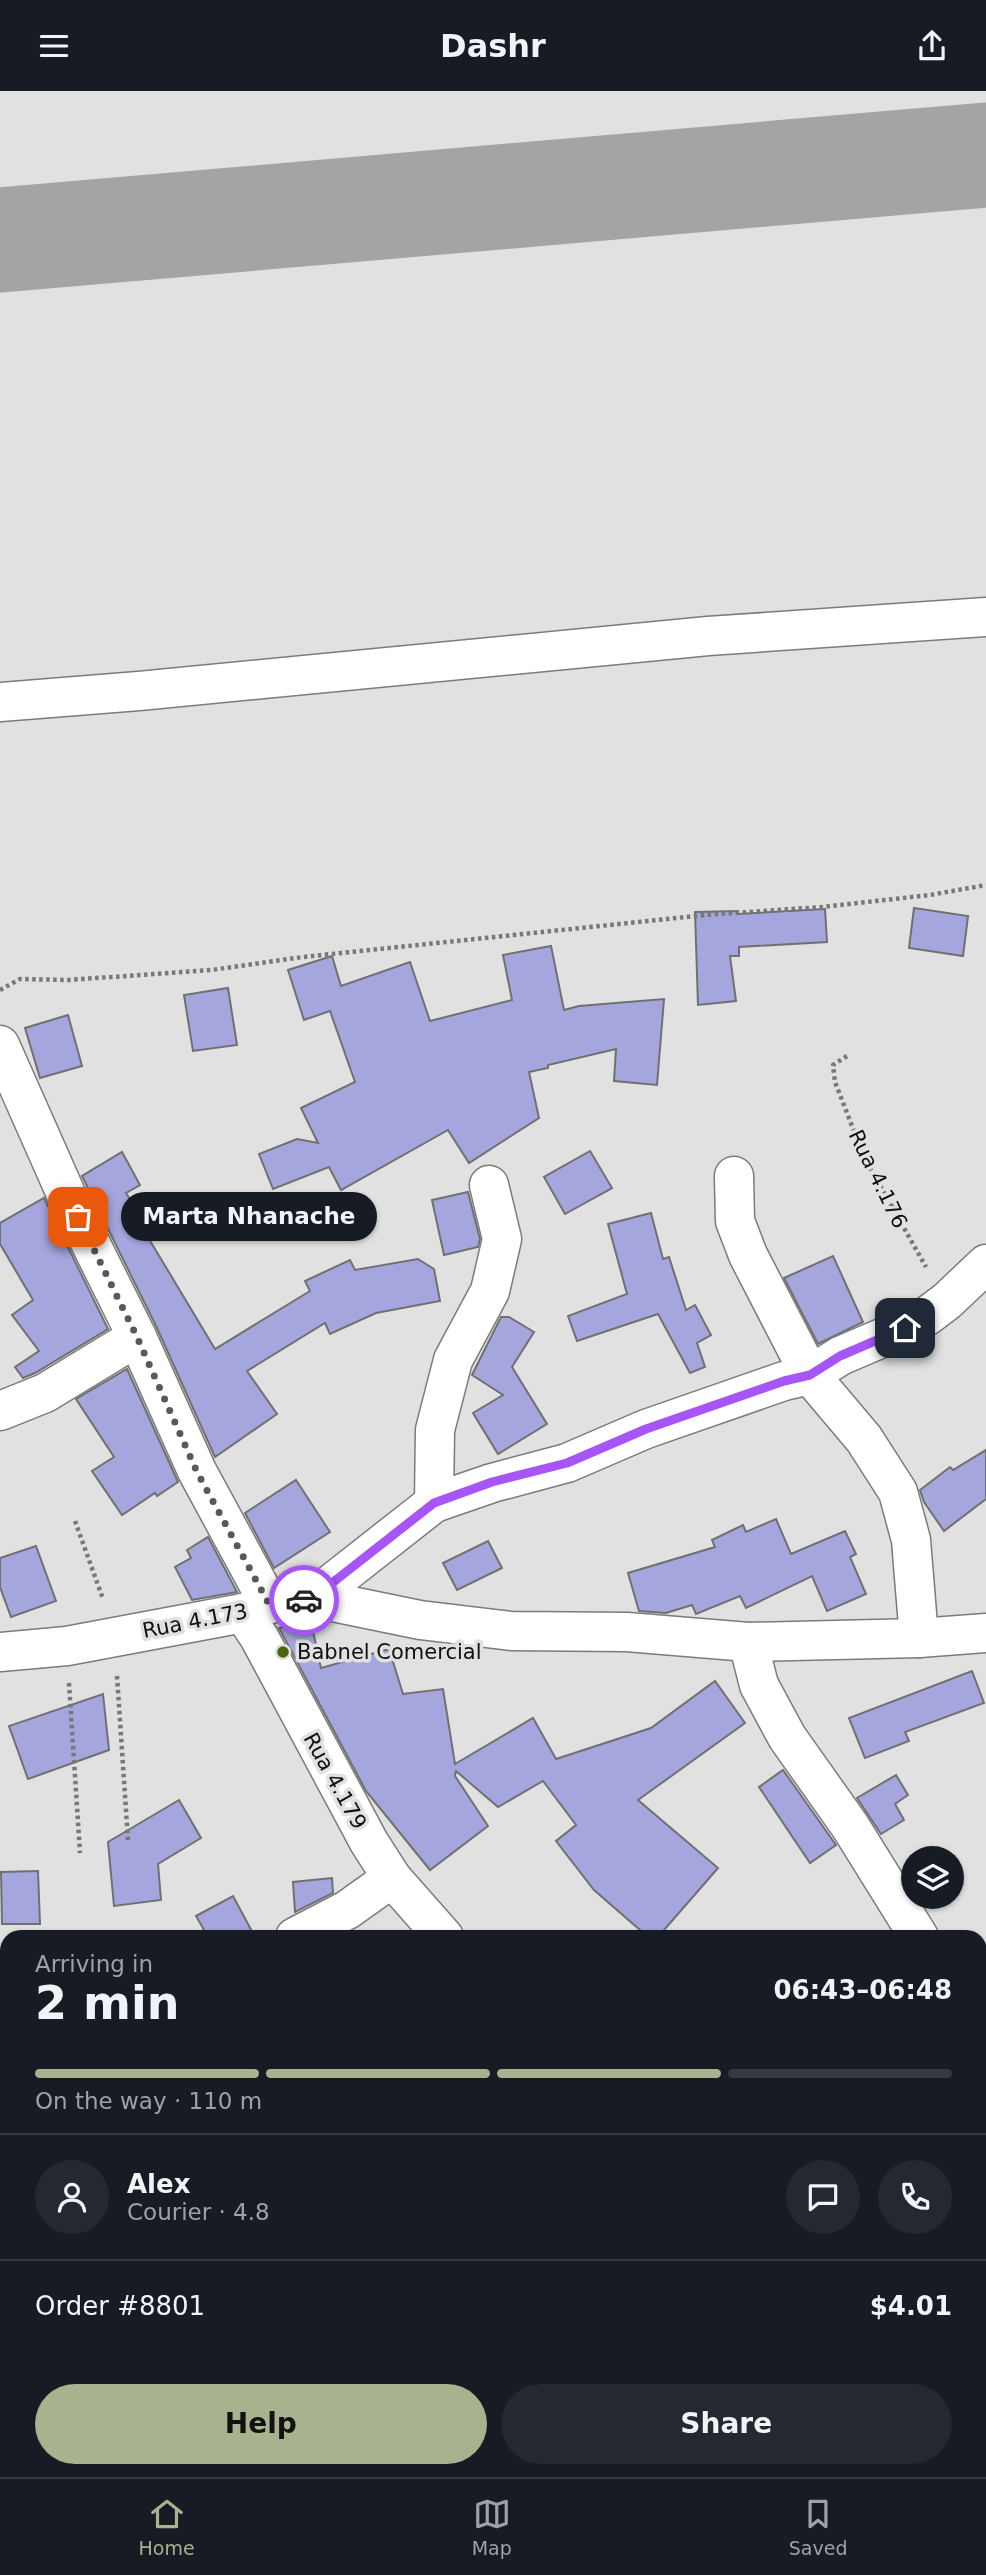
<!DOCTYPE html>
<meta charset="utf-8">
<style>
:root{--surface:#171b24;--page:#242831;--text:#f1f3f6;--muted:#9ea1a6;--line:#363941;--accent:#a7b38f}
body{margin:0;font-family:"DejaVu Sans",sans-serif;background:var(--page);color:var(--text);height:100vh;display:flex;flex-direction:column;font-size:26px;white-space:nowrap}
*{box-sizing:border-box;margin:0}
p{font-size:23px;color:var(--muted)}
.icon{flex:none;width:38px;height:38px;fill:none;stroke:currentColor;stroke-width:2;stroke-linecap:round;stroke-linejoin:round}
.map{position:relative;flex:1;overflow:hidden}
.details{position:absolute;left:0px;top:1839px;width:987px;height:548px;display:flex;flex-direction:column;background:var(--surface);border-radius:21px 21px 0 0;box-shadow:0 2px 5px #0004}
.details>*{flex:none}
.buttons{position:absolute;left:901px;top:1755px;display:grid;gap:14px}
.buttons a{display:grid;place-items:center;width:63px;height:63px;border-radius:50%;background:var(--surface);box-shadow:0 2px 5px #0004;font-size:35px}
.pin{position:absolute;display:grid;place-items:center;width:60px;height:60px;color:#fff;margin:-30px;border-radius:14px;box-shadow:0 4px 10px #0006}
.courier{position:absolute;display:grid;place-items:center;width:70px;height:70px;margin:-35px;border:5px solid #a855f7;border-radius:50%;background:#fff;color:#222;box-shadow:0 2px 9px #0007}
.bubble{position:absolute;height:49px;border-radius:24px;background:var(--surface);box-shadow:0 2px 5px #0004;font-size:23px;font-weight:700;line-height:49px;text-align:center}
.overview em{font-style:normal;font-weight:700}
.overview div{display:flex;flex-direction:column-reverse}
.overview{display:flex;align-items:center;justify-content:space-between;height:119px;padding:0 35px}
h1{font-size:46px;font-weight:700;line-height:52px}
.bar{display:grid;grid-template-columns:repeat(4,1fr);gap:10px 7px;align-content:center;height:84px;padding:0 35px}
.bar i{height:9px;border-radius:5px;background:var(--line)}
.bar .selected{background:var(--accent)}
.bar p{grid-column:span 4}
.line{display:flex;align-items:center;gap:18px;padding:0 35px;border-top:2px solid var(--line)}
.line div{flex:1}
.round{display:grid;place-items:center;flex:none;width:74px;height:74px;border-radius:37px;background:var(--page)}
.cta{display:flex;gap:14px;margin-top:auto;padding:14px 35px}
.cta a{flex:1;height:80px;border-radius:42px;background:var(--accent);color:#111;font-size:28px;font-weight:700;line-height:80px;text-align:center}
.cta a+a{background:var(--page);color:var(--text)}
header{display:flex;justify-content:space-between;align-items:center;height:91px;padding:0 35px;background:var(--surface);font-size:32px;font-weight:700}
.tab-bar{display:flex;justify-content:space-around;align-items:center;height:98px;border-top:2px solid var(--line);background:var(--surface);font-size:19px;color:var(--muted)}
.tab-bar a{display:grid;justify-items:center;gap:4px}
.tab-bar .selected{color:var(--accent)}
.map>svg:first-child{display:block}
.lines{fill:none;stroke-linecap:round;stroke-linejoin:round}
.taxiway{stroke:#a4a4a4;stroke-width:105}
.building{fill:#a6a6de;stroke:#707071;stroke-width:2}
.minor-casing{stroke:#7b7b7c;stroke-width:41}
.path{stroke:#787878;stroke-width:4.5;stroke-dasharray:3.5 3.5;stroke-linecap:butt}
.minor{stroke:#fff;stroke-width:38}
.done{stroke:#59595a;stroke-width:7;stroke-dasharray:0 12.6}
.route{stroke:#a855f7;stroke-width:9}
.poi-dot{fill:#4c6412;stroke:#e1e1e2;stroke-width:2.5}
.labels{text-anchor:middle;stroke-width:7;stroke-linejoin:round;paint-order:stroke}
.street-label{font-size:21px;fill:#101010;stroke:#e1e1e2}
.poi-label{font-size:21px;fill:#101010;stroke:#e1e1e2;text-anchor:start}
</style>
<header><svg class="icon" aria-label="menu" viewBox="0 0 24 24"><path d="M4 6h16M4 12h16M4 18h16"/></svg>Dashr<svg class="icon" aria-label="share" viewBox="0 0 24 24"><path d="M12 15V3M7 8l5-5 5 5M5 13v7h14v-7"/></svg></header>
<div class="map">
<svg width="986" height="2386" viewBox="0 0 986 2386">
<rect width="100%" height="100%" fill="#e1e1e2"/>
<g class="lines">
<polyline class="taxiway" points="0,149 986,64"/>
</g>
<g class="building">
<polygon points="914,817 968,825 963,865 909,857"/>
<polygon points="825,818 827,851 739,856 739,865 730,865 736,910 698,914 695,821 738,820 738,823"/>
<polygon points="551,855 564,919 579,915 664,908 657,994 614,990 616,958 548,974 548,977 529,981 539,1027 469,1072 448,1039 341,1099 329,1076 273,1098 259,1063 297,1048 318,1052 301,1017 355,991 330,920 304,929 288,879 332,865 341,895 410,871 430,930 512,909 503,864"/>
<polygon points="228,897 237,954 193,960 184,904"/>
<polygon points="68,924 82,975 40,987 25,937"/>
<polygon points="590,1060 612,1097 565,1123 544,1086"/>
<polygon points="122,1061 140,1094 126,1102 154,1145 149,1148 215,1258 310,1200 305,1190 350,1169 355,1179 418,1168 434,1178 440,1210 376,1222 330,1243 325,1232 247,1280 277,1323 215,1366 157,1237 82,1085"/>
<polygon points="468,1101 480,1148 478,1156 444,1164 432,1109"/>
<polygon points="44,1107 108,1238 35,1282 23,1287 15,1276 39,1260 12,1224 33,1209 0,1153 0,1132"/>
<polygon points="651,1122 663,1168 669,1166 686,1219 695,1214 711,1244 697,1252 705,1276 690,1282 658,1223 577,1250 568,1225 627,1203 608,1133"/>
<polygon points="833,1165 863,1231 818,1253 784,1187"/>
<polygon points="501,1226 509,1226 534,1241 512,1276 547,1333 498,1363 473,1322 503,1304 472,1284"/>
<polygon points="127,1278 178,1391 157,1405 155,1402 122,1424 92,1380 114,1366 76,1308"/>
<polygon points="986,1359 986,1408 944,1440 924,1411 920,1399 950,1376 953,1379"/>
<polygon points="296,1389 330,1441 274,1477 245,1422"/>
<polygon points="776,1428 791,1463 845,1440 856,1463 850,1466 866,1503 827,1520 812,1485 746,1517 740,1505 696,1523 692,1514 666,1522 639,1520 628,1482 715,1456 712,1449 743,1434 746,1441"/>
<polygon points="208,1446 237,1501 192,1509 175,1476 191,1467 187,1459"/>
<polygon points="488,1450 502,1477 457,1499 443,1472"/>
<polygon points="36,1455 56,1510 11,1526 0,1496 0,1467"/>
<polygon points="311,1531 321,1577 389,1558 403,1603 443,1598 455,1673 533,1627 556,1668 651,1637 715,1590 745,1632 638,1709 718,1777 658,1846 648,1846 594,1799 556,1750 576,1734 543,1690 498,1716 456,1680 455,1685 488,1735 430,1779 366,1700 279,1537"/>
<polygon points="972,1580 984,1612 905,1641 909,1650 865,1667 849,1627"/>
<polygon points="103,1603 109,1659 28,1688 9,1635"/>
<polygon points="783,1679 836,1754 810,1772 759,1696"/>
<polygon points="896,1684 908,1704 895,1713 904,1729 881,1743 857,1707"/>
<polygon points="179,1709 201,1747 158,1773 161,1809 114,1815 108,1751"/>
<polygon points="38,1780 40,1833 2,1833 1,1781"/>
<polygon points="332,1787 333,1802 295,1821 293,1791"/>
<polygon points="233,1805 255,1846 208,1846 196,1825"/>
</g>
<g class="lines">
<g class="minor-casing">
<g id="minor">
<polyline points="0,611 139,600 708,545 986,526"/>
<polyline points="0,954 66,1103 137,1246 197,1380 269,1513"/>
<polyline points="734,1085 735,1130 748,1164 810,1284 864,1348 898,1401 911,1449 919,1547"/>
<polyline points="0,1320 45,1302 137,1246"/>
<polyline points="434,1412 435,1339 453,1269 490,1200 502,1148 489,1094"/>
<polyline points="313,1507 420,1529 511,1540 627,1541 748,1551 919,1547 986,1542"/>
<polyline points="243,1522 259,1546 369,1751 392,1787 444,1846"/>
<polyline points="748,1551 759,1594 787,1646 850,1735 919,1846"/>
<polyline points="0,1561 67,1555 243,1522 269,1513 313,1507 434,1412 492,1392 567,1372 646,1338 784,1290 810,1284 840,1265 905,1237 927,1225 947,1210 986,1173"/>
<polyline points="295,1846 347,1819 392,1787"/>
<polyline points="980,1953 986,1951"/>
<polyline points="0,2079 7,2071"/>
<polyline points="980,2218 986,2211"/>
<polyline points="0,2368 7,2361"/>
<polyline points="980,2371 986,2374"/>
<polyline points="846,2386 850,2380"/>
</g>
</g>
<g class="path">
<polyline points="0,899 20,888 68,889 211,879 303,866 705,824 822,816 930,804 986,794"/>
<polyline points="847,965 833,974 835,991 864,1066 926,1176"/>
<polyline points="75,1430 103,1508"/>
<polyline points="117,1585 128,1749"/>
<polyline points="69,1592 80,1762"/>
</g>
<use href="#minor" class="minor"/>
</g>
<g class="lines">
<polyline class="done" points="78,1126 137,1246 197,1381 269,1513 304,1509"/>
<polyline class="route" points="304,1509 313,1507 434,1412 492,1391 567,1372 646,1338 784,1290 810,1284 840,1265 905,1237"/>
</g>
<circle class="poi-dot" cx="283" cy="1561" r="7"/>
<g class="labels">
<g class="street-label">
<text transform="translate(878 1088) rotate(64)" y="7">Rua 4.176</text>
<text transform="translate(195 1530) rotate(-11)" y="7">Rua 4.173</text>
<text transform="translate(335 1690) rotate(61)" y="7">Rua 4.179</text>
</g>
<g class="poi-label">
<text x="297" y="1568">Babnel Comercial</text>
</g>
</g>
</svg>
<div class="buttons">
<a><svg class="icon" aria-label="layers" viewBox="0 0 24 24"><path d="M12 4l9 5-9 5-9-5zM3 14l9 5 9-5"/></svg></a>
</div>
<div class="pin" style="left:78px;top:1126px;background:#ea580c"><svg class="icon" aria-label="bag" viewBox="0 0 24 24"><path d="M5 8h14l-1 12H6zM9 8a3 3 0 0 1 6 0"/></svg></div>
<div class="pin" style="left:905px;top:1237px;background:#1f2937"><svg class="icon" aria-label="home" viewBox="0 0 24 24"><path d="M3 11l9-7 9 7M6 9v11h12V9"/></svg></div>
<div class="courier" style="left:304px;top:1509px"><svg class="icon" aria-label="car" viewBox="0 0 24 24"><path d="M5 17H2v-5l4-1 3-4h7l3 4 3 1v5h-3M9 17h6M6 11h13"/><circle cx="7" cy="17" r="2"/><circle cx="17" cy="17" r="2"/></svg></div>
<div class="bubble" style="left:121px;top:1101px;width:256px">Marta Nhanache</div>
<section class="details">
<div class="overview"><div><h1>2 min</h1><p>Arriving in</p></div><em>06:43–06:48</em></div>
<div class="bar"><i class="selected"></i><i class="selected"></i><i class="selected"></i><i></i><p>On the way · 110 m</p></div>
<div class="line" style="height:126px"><a class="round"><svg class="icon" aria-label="person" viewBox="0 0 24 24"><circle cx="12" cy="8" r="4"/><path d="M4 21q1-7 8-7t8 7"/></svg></a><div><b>Alex</b><p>Courier · 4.8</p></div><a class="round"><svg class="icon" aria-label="chat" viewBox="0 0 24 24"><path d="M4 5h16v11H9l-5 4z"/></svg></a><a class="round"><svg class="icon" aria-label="phone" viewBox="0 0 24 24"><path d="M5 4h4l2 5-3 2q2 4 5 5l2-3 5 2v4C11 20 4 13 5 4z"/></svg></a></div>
<div class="line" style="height:91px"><div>Order #8801</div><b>$4.01</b></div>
<div class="cta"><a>Help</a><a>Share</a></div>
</section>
</div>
<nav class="tab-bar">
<a class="selected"><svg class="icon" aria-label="home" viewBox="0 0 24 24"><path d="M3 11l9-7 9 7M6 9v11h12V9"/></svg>Home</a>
<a><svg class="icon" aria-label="map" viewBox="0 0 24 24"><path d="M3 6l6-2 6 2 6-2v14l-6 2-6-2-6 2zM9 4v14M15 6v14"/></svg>Map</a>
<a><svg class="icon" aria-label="saved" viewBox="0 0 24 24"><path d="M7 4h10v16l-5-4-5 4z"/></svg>Saved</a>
</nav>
